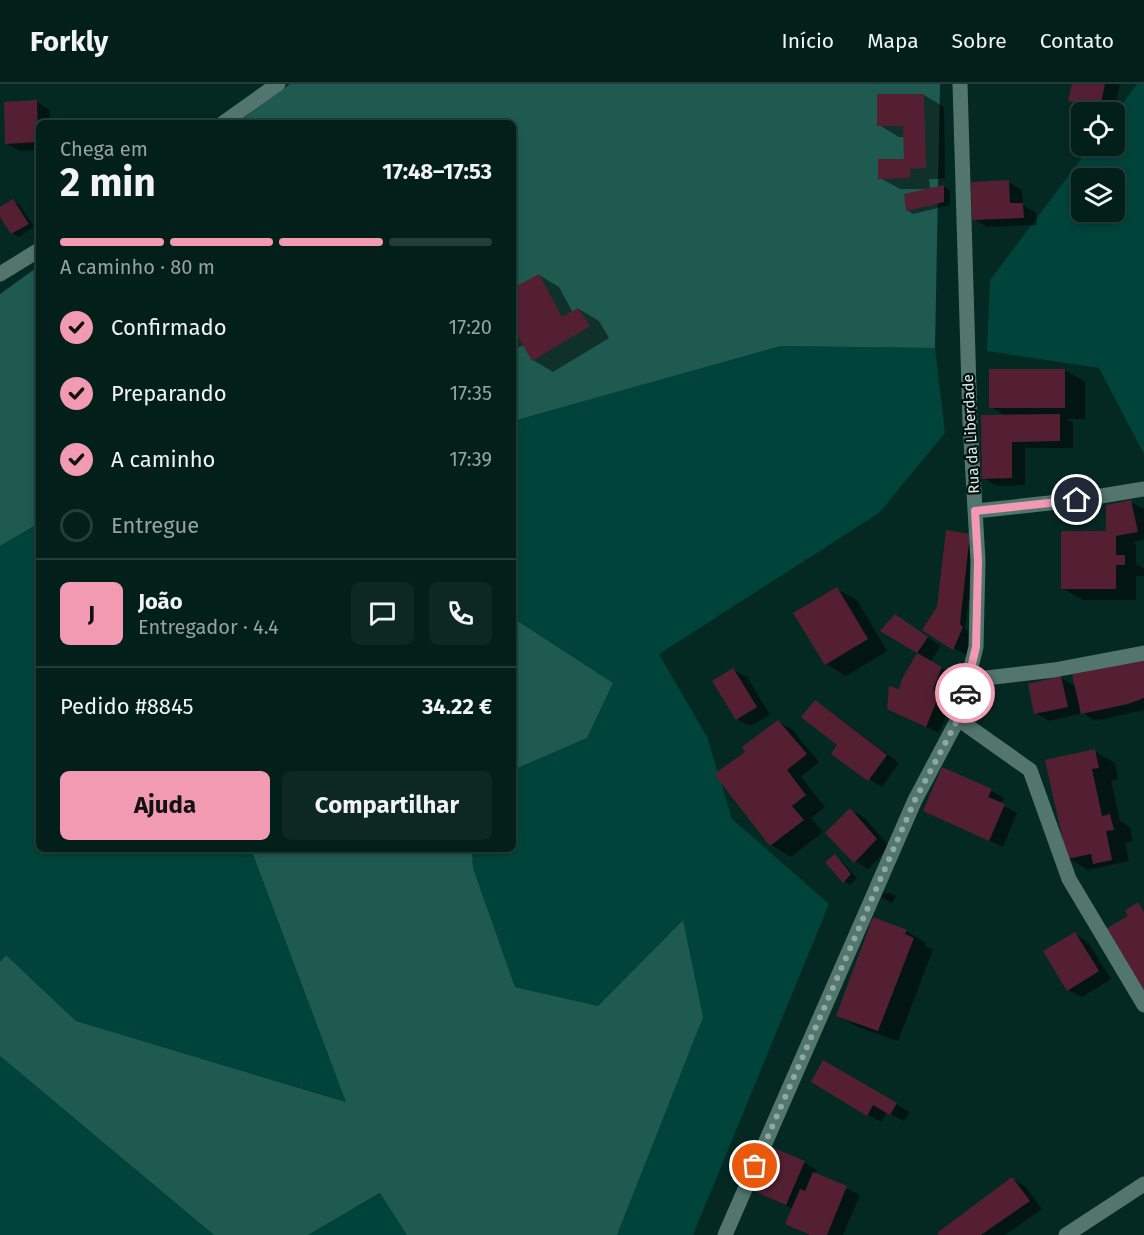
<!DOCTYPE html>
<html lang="pt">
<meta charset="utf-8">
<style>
:root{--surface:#031f1a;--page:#0d2723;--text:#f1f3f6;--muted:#97a2a2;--line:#243d39;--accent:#f19ab2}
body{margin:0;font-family:"Fira Sans",sans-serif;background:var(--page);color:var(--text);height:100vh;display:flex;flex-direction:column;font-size:22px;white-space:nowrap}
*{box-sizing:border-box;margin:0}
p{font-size:20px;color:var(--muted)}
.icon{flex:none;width:33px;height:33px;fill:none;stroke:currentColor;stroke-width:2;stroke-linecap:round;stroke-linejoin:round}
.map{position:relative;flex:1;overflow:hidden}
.sheet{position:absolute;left:36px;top:36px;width:480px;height:732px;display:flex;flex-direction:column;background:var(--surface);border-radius:9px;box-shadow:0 3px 9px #0003,0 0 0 2px var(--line)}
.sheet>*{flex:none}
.controls{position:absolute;left:1071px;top:18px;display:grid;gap:12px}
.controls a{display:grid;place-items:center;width:54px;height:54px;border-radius:9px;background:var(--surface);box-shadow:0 3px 9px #0003,0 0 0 2px var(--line);font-size:30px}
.pin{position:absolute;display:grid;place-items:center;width:51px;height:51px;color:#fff;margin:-26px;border:3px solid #fff;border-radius:50%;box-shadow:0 2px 6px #0007}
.courier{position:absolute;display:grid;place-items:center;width:60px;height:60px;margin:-30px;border:4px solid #f19ab2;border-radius:50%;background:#fff;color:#222;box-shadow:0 2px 8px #0007}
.overview em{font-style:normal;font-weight:700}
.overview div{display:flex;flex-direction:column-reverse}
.overview{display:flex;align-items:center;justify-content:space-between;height:102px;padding:0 24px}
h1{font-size:39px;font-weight:700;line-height:45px}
.bar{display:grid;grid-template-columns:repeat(4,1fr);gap:9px 6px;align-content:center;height:72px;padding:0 24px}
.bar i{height:8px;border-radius:4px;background:var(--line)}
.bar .current{background:var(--accent)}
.bar p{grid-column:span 4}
.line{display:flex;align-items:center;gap:15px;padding:0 24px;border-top:2px solid var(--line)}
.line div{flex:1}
.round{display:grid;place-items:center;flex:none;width:63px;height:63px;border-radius:9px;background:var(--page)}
ol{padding:0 24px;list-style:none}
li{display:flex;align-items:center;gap:18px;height:66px}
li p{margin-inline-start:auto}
li .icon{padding:6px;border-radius:50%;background:var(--accent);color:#111;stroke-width:4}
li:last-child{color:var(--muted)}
li i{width:33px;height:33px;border:3px solid var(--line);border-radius:50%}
.cta{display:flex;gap:12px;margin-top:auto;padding:12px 24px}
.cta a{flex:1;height:69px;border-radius:9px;background:var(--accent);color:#111;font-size:24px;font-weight:700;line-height:69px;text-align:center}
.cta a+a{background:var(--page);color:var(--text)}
header{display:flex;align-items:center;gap:36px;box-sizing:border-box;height:84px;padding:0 30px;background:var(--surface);border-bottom:2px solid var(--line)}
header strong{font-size:28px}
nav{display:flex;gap:33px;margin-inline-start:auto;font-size:21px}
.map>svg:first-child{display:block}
.green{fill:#00433a;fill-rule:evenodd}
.forest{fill:#1e5a50}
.shadow{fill:#0007}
.building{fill:#542031}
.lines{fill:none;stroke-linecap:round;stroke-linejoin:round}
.minor{stroke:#52766e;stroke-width:15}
.tertiary{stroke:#52766e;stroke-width:15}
.done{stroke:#8ea8a2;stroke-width:6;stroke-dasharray:0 10.8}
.route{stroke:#f19ab2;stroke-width:8}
.labels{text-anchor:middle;stroke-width:4.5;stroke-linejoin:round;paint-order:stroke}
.street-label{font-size:15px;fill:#d8ece7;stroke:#030f0c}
</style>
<header>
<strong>Forkly</strong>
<nav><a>Início</a><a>Mapa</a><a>Sobre</a><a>Contato</a></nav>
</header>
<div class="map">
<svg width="1144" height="1151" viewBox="0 0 1144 1151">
<rect width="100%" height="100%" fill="#042923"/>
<g class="green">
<path d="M1137 0H1144V370L1099 284 987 267 990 196 1091 62H1114L1115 30ZM1114 94V128H1082V94Z"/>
<polygon points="781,262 935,264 945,349 879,429 659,570 707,653 732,735 829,820 693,1151 617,1151 702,933 682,837 598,922 515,903 473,784 472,765 513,765 513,686 587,654 613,599 513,534 513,337"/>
<polygon points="39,439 39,765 251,765 347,1018 76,937 6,871 0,878 0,462"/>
<polygon points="0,972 214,1151 0,1151"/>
<polygon points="381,1109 407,1151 308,1151"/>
</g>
<g class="forest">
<polygon points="290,0 940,0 935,264 781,262 513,337 513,39 237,39"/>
<polygon points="39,182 39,439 0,462 0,210"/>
<polygon points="513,534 613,599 587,654 513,686"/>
<polygon points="251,765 472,765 473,784 515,903 598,922 683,836 703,933 617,1151 407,1151 380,1109 308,1151 214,1151 0,972 0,878 6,871 76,937 346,1018"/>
</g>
<g class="shadow">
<polygon points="1074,0 1120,0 1114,28 1083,24 1070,16"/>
<polygon points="924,11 944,23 945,95 929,95 930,106 943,102 950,106 950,121 913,130 907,126 925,105 900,105 880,94 906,77 905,53 899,53 879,41"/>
<polygon points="37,18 50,26 50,39 39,39 39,66 20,67 6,59"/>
<polygon points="1009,98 1022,106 1023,121 1036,129 1037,141 987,143 974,135"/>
<polygon points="13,117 19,120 34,143 19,153 12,149 0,130 0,125"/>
<polygon points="539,191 559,203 573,229 579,225 599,237 609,254 553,288 533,276 523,261 513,266 513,205"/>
<polygon points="1065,286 1085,298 1085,335 1065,335 1073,339 1073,364 1025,364 1025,401 997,402 983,394 1006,332 991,323"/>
<polygon points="1131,418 1144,425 1144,456 1133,458 1136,460 1136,480 1144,484 1144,492 1136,492 1136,516 1083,516 1062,504"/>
<polygon points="948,447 976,455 974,469 970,469 981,476 976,518 969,515 965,545 976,552 967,572 924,546 942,529"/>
<polygon points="837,505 857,516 887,567 846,592 826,580"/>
<polygon points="896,532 941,562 930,578 955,592 946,614 952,618 939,649 903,632 900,607 903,596 919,569 882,546"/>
<polygon points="1144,576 1144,626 1095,637 1083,629 1049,637 1036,629 1061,594 1077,603"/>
<polygon points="733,586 747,593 770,631 750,642 737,635"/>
<polygon points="815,618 828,626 899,679 882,703 869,695 839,661"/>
<polygon points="778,638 792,645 819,678 801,693 825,723 811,734 823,748 791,773 771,761 747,668"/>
<polygon points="1095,667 1115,679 1118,695 1111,697 1120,737 1130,743 1133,757 1125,759 1129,777 1088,786 1068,774"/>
<polygon points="991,706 1004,714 1001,720 1017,729 1003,763 924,727"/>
<polygon points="850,726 864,733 890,763 868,785 855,777"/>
<polygon points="835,772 841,776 857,794 850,801 844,797"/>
<polygon points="884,809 890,809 896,812 892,819 879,812"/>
<polygon points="906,847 926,859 925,862 933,866 898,957 858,943 837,931"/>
<polygon points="1075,850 1088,858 1111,895 1082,913 1068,906"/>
<polygon points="824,978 910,1028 904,1037 887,1028 881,1038 868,1031"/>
<polygon points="804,1078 817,1086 815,1090 860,1111 843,1151 809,1151 800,1147 787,1140 793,1125 753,1106"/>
<polygon points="1012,1095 1026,1103 1042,1125 1005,1151 941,1151"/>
</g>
<g class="building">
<polygon points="1072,0 1105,0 1100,24 1068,17"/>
<polygon points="877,10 924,10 926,84 910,85 910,94 878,95 878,75 904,75 903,42 877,42"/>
<polygon points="37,16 38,58 5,60 4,18"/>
<polygon points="1009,96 1010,119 1023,119 1024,134 972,136 971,98"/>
<polygon points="944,101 944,118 906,127 904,110"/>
<polygon points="13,115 29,140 11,150 0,133 0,123"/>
<polygon points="539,190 562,233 578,224 590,242 532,277 513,244 513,204"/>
<rect x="989" y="285" width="76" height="39"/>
<polygon points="1060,330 1060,357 1012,358 1012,394 982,395 981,331"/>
<polygon points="1131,416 1138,448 1116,452 1116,471 1125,471 1125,481 1116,481 1116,505 1061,505 1061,447 1106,447 1106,421"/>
<polygon points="946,446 970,450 960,540 963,543 953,566 922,546 937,523"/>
<polygon points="837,503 868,555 825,581 793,529"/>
<polygon points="895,530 928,553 917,569 880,547"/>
<polygon points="917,569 942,583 933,605 940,609 926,643 887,625 889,602 899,605 902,595"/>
<polygon points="1144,574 1144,614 1128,620 1081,630 1072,590"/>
<polygon points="733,584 757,623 736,636 712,597"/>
<polygon points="1061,592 1068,623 1034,630 1028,600"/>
<polygon points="815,616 887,671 868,697 831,670 837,661 801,633"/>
<polygon points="778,636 807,670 787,686 806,711 792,722 804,736 770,762 714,690 745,668 742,663"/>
<polygon points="1095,665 1099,684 1092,685 1102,732 1110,730 1114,746 1106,747 1112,776 1093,780 1091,770 1067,775 1045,676"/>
<polygon points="942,683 992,705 988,713 1005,720 989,757 923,727"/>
<polygon points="850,724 877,755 854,779 825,749"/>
<polygon points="835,770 851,790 843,799 825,778"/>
<polygon points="1138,818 1144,828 1144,910 1104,846 1128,832 1125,827"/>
<polygon points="873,833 907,846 905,850 914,854 878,947 836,932"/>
<polygon points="1075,848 1099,887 1067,907 1043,867"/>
<polygon points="823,976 897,1019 890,1031 873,1021 867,1032 811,998"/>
<polygon points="769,1062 805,1077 786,1121 751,1106"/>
<polygon points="813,1088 847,1102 827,1151 810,1151 785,1140 800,1105 805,1107"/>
<polygon points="1012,1093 1030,1117 981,1151 939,1151 937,1149"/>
</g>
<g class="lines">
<g class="minor">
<polyline points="223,39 278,0"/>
<polyline points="0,190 39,166"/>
<polyline points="976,427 1077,416 1144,405"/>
<polyline points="969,596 1054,586 1144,569"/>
<polyline points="958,635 1030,686 1069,795 1144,921"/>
<polyline points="1066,1151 1144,1100"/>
</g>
<polyline class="tertiary" points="725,1151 915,716 958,635 976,563 978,477 970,339 960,0"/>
</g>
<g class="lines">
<polyline class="done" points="755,1082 915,716 958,635 965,609"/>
<polyline class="route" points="965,609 976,563 978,477 975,427 1077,416"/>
</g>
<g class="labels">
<g class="street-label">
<text transform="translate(971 350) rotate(-93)" y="5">Rua da Liberdade</text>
</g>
</g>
</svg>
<div class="controls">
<a><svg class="icon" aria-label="locate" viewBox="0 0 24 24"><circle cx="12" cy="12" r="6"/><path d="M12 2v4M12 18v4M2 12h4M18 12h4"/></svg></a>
<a><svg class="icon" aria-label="layers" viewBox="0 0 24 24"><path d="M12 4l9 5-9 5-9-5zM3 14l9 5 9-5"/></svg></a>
</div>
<div class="pin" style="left:755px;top:1082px;background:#ea580c"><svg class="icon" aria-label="bag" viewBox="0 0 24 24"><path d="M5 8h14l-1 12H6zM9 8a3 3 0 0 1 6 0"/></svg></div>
<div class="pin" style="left:1077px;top:416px;background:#1f2937"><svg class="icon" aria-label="home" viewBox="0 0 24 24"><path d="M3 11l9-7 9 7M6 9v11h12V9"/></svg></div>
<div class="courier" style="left:965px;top:609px"><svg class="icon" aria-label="car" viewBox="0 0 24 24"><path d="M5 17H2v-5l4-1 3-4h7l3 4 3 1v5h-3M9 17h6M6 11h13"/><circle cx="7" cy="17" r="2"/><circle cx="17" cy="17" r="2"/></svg></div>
<section class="sheet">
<div class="overview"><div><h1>2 min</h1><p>Chega em</p></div><em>17:48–17:53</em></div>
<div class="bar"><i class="current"></i><i class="current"></i><i class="current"></i><i></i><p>A caminho · 80 m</p></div>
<ol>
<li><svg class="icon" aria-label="check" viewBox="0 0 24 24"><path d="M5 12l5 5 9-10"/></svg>Confirmado<p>17:20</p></li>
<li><svg class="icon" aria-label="check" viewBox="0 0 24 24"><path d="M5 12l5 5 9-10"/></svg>Preparando<p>17:35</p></li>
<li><svg class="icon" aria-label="check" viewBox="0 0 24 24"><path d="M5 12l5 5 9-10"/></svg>A caminho<p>17:39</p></li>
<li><i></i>Entregue</li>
</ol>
<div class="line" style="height:108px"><b class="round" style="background:var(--accent);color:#111">J</b><div><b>João</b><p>Entregador · 4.4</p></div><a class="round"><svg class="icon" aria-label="chat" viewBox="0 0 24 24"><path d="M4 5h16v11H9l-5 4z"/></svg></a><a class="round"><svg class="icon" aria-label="phone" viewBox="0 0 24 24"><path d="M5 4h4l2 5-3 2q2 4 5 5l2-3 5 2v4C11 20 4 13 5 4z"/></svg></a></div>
<div class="line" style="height:78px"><div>Pedido #8845</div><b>34.22 €</b></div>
<div class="cta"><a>Ajuda</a><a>Compartilhar</a></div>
</section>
</div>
